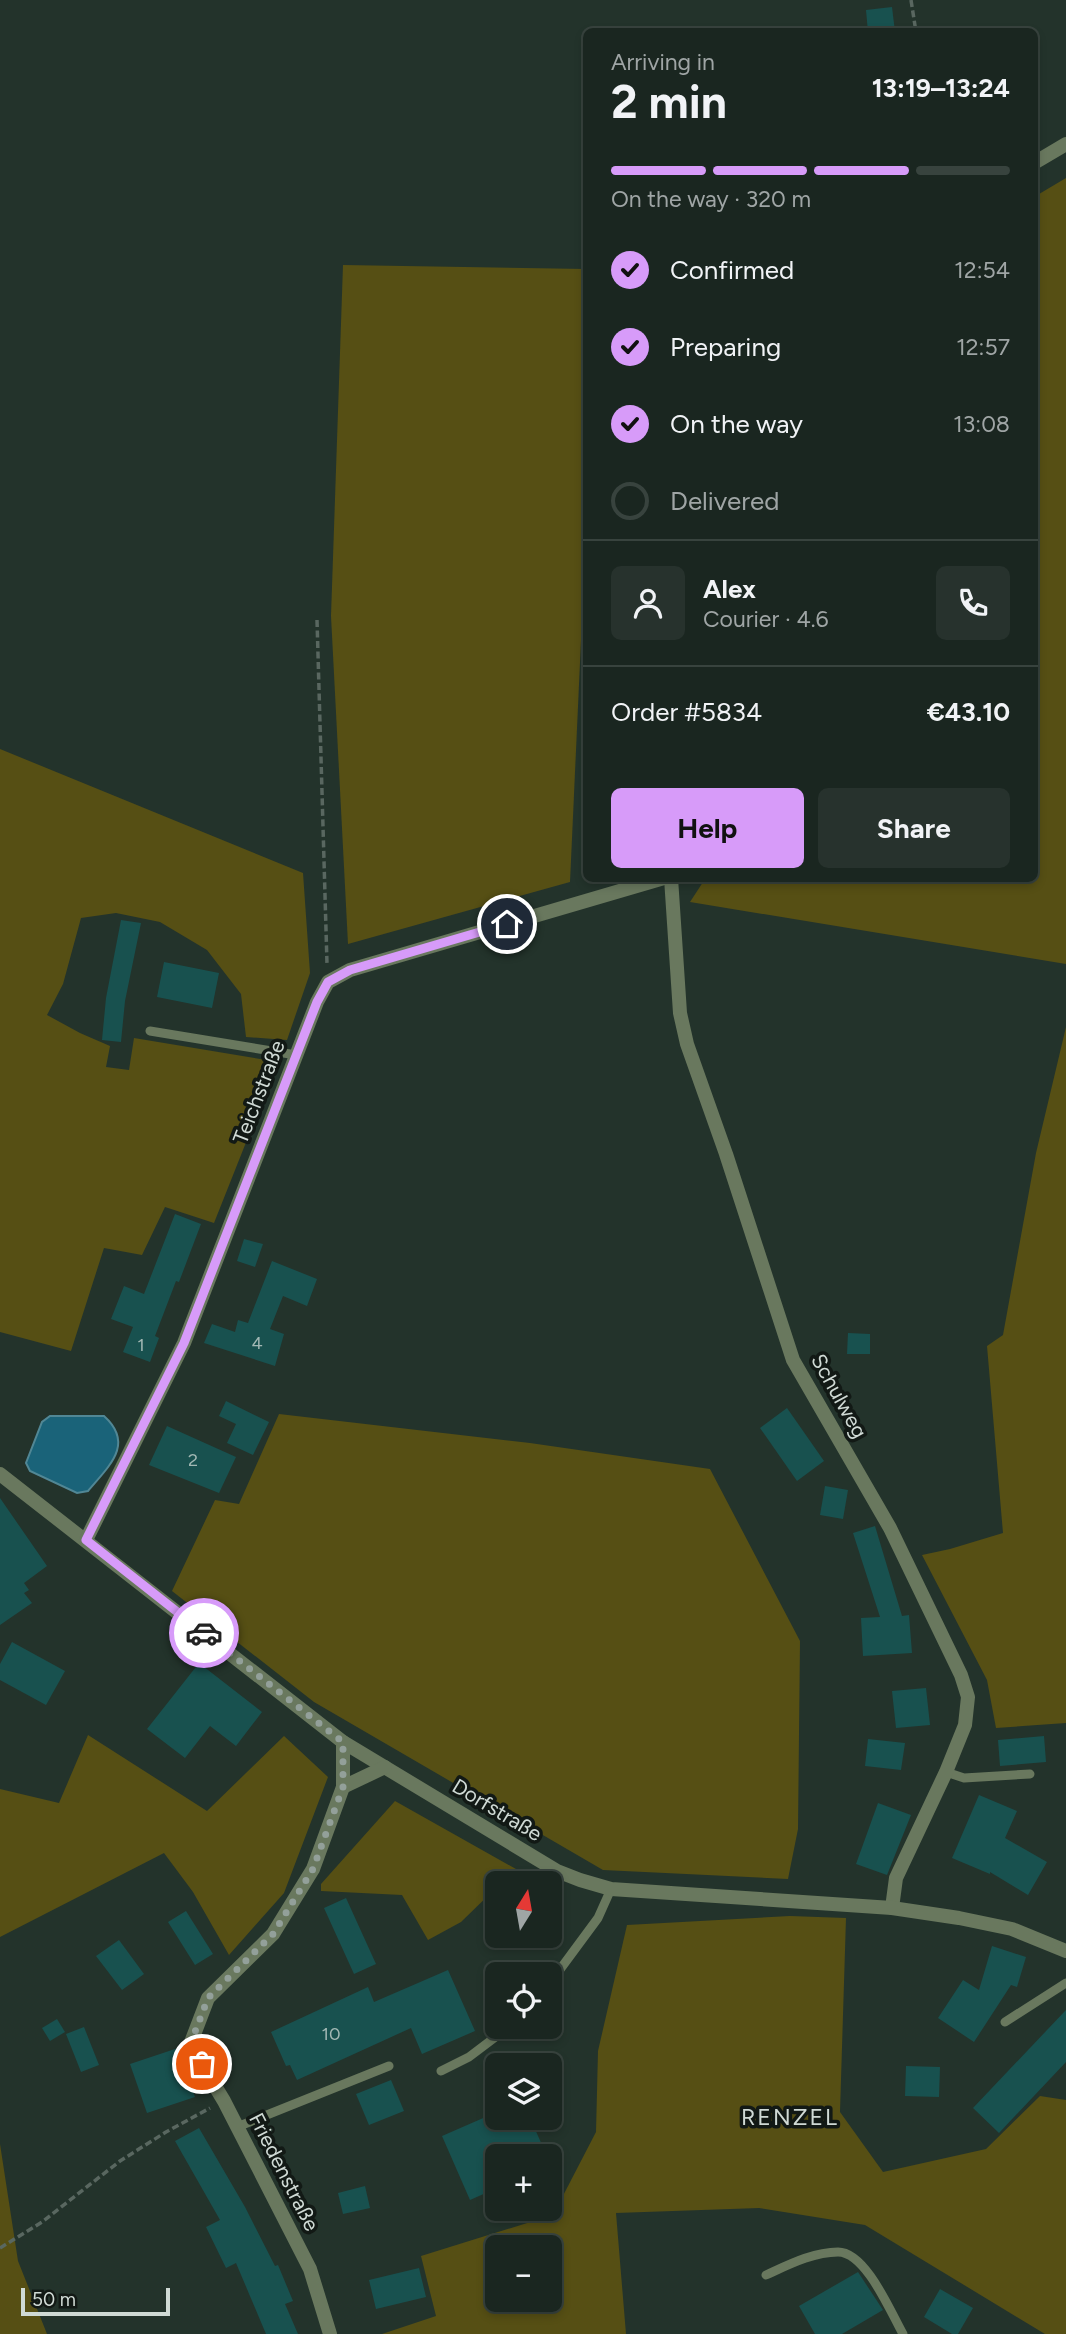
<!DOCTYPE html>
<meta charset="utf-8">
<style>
:root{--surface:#1a2620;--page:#27322d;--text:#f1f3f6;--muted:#9fa5a5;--line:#38433e;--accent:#d79bf9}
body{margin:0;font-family:Figtree,sans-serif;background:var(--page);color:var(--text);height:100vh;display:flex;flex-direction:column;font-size:26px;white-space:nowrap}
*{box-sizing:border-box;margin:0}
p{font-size:23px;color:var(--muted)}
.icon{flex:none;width:38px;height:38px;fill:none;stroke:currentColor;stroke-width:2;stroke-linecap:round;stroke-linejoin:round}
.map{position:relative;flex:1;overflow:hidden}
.sheet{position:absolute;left:583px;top:28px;width:455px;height:854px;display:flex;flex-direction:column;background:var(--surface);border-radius:10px;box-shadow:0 4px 10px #0003,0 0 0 2px var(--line)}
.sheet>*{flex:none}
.needle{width:46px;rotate:11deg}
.buttons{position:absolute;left:485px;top:1871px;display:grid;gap:14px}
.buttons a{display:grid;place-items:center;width:77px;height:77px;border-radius:10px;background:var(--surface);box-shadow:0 4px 10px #0003,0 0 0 2px var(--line);font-size:35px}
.scale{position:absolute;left:21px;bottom:18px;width:149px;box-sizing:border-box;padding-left:7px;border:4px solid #d0dad5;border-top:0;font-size:19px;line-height:24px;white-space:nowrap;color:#d0dad5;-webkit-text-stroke:5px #121915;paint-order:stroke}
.pin{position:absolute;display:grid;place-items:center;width:60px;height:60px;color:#fff;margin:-30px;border:4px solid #fff;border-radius:50%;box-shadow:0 2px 7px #0007}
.courier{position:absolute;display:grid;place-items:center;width:70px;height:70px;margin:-35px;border:5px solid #d79bf9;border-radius:50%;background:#fff;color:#222;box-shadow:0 2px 9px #0007}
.headline em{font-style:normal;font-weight:700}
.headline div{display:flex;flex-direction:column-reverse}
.headline{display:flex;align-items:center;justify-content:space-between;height:119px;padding:0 28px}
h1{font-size:46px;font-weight:700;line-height:52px}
.bar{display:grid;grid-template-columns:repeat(4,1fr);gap:10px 7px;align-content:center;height:84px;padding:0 28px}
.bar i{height:9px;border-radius:5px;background:var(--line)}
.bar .selected{background:var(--accent)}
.bar p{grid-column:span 4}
.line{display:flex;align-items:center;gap:18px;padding:0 28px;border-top:2px solid var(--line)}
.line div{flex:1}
.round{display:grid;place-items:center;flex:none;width:74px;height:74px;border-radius:10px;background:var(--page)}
ol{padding:0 28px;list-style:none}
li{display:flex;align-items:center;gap:21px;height:77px}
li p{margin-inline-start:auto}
li .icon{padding:7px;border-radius:50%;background:var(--accent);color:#111;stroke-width:4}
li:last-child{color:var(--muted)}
li i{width:38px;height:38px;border:4px solid var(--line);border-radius:50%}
.cta{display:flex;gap:14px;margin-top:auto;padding:14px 28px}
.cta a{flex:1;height:80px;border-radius:10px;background:var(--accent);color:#111;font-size:28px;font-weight:700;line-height:80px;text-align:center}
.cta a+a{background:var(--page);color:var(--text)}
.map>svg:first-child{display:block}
.green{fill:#564f14;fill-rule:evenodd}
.water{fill:#1a6379;stroke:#518795;stroke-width:2}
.building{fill:#18514f}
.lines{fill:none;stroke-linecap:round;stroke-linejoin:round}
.path{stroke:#596760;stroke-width:3.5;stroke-dasharray:7 3.5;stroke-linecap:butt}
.lane{stroke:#69785e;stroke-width:9}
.street{stroke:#69785e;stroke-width:14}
.done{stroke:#93a09a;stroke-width:7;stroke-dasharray:0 12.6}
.route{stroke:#d79bf9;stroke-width:9}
.labels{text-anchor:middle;stroke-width:7;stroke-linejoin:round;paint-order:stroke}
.number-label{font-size:18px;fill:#a2b8b4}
.street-label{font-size:21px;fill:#d0dad5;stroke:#121915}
.neighbourhood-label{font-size:23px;letter-spacing:2px;fill:#d0dad5;stroke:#121915}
</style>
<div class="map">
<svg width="1066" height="2334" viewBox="0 0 1066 2334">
<rect width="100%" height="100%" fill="#23332b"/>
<g class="green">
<polygon points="1066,178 1066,964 690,902 705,879 1034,878 1034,197"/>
<polygon points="343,265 586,269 586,531 570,882 348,944 331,616"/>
<polygon points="0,749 303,873 310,973 287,1040 246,1037 241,994 207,950 160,922 116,913 81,918 63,984 47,1015 80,1033 110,1046 106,1067 129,1070 134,1038 278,1062 214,1223 165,1207 142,1255 104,1248 71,1351 0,1332"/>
<polygon points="1066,1027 1066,1723 996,1728 987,1680 922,1555 950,1549 1003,1533 987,1346 1003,1335 1036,1153"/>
<polygon points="279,1414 530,1443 710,1469 800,1641 798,1829 788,1879 603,1870 314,1702 172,1591 215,1500 239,1504"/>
<polygon points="88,1735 207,1811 284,1736 328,1777 284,1893 229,1955 193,1892 164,1853 0,1937 0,1789 59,1803"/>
<polygon points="395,1801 516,1869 501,1883 497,1883 497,1887 461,1922 428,1940 402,1895 321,1891 321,1884"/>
<path d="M790 1916 846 1918 840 2112 883 2172 986 2149 1040 2096 1066 2100V2334H1045L865 2225 759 2208 616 2213 626 2334H382L436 2316 421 2256 553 2215 596 2132 598 2051 627 1925ZM497 2247H550V2300H497Z"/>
<polygon points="0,2144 18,2261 47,2334 0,2334"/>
</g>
<path class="water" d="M50 1416H104C135 1444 109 1466 88 1491L77 1493 30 1471 26 1463 42 1422Z"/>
<g class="building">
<polygon points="892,7 895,32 868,32 866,10"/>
<polygon points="121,920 141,923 125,1001 121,1042 102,1040 106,998"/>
<polygon points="164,962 219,973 212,1008 157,997"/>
<polygon points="175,1214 201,1224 179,1282 176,1281 155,1336 159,1338 150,1362 123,1352 133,1327 111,1319 124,1286 144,1294"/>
<polygon points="244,1239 263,1244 255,1267 237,1261"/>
<polygon points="272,1261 317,1279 307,1306 283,1296 270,1329 284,1334 275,1366 204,1343 212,1324 235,1332 238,1320 248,1323"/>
<polygon points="848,1333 870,1334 870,1354 847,1354"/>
<polygon points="226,1401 269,1422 253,1455 227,1443 236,1424 219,1416"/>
<polygon points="787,1408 824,1461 797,1481 760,1428"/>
<polygon points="167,1426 236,1457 219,1493 149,1465"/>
<polygon points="825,1486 848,1490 843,1519 820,1515"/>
<polygon points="0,1498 47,1566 24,1583 29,1590 24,1593 32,1603 0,1625"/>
<polygon points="875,1526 902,1616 909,1615 912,1653 863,1656 861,1618 880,1617 853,1533"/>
<polygon points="12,1642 65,1671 46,1705 0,1680 0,1664"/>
<polygon points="199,1663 262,1712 236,1746 210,1726 185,1758 147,1729"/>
<polygon points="926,1688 930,1725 896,1728 892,1691"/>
<polygon points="1044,1736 1046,1762 1000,1766 998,1740"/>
<polygon points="868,1739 905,1743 901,1770 865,1766"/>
<polygon points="979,1795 1017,1811 1005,1838 1047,1862 1028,1895 990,1872 990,1874 952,1858"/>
<polygon points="878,1803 911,1815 887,1875 856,1864"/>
<polygon points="346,1898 376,1964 354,1974 324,1908"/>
<polygon points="186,1911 213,1954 195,1965 168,1922"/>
<polygon points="119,1940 144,1974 122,1990 96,1956"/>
<polygon points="992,1946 1026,1957 1017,1987 1011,1985 974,2042 938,2018 963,1980 979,1990"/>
<polygon points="448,1970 475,2031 422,2054 411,2028 297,2080 290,2065 286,2066 271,2032 368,1987 374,2002"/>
<polygon points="1066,2010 1066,2062 999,2133 973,2108"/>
<polygon points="57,2019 65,2032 50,2041 42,2028"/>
<polygon points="84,2027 99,2065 81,2072 66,2034"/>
<polygon points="178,2048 195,2097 147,2113 130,2064"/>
<polygon points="906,2066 940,2067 939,2097 905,2096"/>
<polygon points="391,2080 404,2111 369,2125 356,2094"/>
<polygon points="497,2112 497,2118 530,2118 547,2156 497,2156 497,2188 470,2200 442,2136"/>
<polygon points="199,2128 245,2207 275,2266 278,2265 293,2301 285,2304 298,2334 266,2334 236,2263 226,2268 206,2227 220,2220 175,2141"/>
<polygon points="365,2186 370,2208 343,2214 338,2193"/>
<polygon points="419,2268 426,2297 376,2309 369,2280"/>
<polygon points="858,2272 883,2310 842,2334 815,2334 799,2306"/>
<polygon points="940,2289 973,2308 958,2334 952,2334 924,2317"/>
</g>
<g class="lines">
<g class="path">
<polyline points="911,0 916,32"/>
<polyline points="317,620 327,964"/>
<polyline points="0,2248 42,2222 120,2161 166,2132 210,2108"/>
</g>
<g class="lane">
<polyline points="150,1031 296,1055"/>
<polyline points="946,1772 964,1778 1030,1774"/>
<polyline points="550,1983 598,1918 611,1889"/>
<polyline points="1005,2022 1066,1983"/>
<polyline points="441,2071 469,2057 510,2026"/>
<polyline points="237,2127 389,2066"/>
<path d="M766 2275C788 2265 813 2252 838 2252 866 2252 891 2313 903 2334"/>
</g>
<g class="street">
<polyline points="1034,163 1066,144"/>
<polyline points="671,878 680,1013 687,1044 726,1154 793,1360 890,1528 961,1675 968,1697 965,1725 946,1772 896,1878 892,1908"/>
<polyline points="0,1474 343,1742 557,1871 580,1880 611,1889 892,1908 959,1918 1012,1929 1066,1951"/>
<polyline points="86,1540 184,1343 317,1002 328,982 350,970 664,878"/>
<polyline points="343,1787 385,1767"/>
<polyline points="330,2334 310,2269 224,2101 190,2045 208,1998 273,1934 313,1869 343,1787 343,1742"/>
</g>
</g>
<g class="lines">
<polyline class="done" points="202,2064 190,2045 208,1998 273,1934 313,1869 343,1787 343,1742 204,1633"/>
<polyline class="route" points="204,1633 86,1540 184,1343 317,1002 328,982 350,970 507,924"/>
</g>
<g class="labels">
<g class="number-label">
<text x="257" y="1349">4</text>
<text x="141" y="1351">1</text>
<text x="193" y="1466">2</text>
<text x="331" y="2040">10</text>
</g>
<g class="street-label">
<text transform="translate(259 1092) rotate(-69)" y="7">Teichstraße</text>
<text transform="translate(839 1396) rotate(61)" y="7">Schulweg</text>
<text transform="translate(497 1810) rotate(31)" y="7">Dorfstraße</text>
<text transform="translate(284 2172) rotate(63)" y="7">Friedenstraße</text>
</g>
<g class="neighbourhood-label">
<text x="790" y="2125">RENZEL</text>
</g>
</g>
</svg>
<div class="buttons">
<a><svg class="needle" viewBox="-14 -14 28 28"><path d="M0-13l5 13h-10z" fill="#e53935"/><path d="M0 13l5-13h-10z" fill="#9fa5a5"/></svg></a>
<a><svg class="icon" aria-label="locate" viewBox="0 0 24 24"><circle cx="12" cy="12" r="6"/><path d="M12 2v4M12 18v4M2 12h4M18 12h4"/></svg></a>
<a><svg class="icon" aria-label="layers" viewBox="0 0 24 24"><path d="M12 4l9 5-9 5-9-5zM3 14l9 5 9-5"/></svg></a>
<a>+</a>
<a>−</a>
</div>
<div class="scale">50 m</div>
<div class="pin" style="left:202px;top:2064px;background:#ea580c"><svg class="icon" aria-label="bag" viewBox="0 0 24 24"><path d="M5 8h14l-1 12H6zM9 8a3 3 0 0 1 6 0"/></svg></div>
<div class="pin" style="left:507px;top:924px;background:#1f2937"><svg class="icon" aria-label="home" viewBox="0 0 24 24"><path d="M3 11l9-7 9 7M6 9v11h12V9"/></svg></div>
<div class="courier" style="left:204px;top:1633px"><svg class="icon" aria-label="car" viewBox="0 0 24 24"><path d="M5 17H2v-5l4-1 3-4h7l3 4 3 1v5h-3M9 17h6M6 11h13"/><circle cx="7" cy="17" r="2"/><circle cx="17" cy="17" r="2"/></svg></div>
<section class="sheet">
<div class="headline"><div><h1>2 min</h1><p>Arriving in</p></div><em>13:19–13:24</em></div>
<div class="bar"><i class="selected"></i><i class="selected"></i><i class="selected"></i><i></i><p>On the way · 320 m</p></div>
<ol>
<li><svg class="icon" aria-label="check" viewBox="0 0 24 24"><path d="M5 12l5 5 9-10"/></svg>Confirmed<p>12:54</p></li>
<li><svg class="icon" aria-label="check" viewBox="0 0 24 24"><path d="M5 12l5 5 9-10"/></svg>Preparing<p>12:57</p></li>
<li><svg class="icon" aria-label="check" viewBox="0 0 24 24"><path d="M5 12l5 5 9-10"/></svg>On the way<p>13:08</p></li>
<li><i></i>Delivered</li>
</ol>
<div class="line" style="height:126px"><a class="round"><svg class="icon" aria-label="person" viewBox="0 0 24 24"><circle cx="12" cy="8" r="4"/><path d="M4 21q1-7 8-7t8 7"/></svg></a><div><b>Alex</b><p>Courier · 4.6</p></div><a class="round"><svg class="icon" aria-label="phone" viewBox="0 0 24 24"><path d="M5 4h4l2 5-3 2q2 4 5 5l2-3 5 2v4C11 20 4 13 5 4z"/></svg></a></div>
<div class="line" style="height:91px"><div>Order #5834</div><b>€43.10</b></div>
<div class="cta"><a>Help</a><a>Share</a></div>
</section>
</div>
